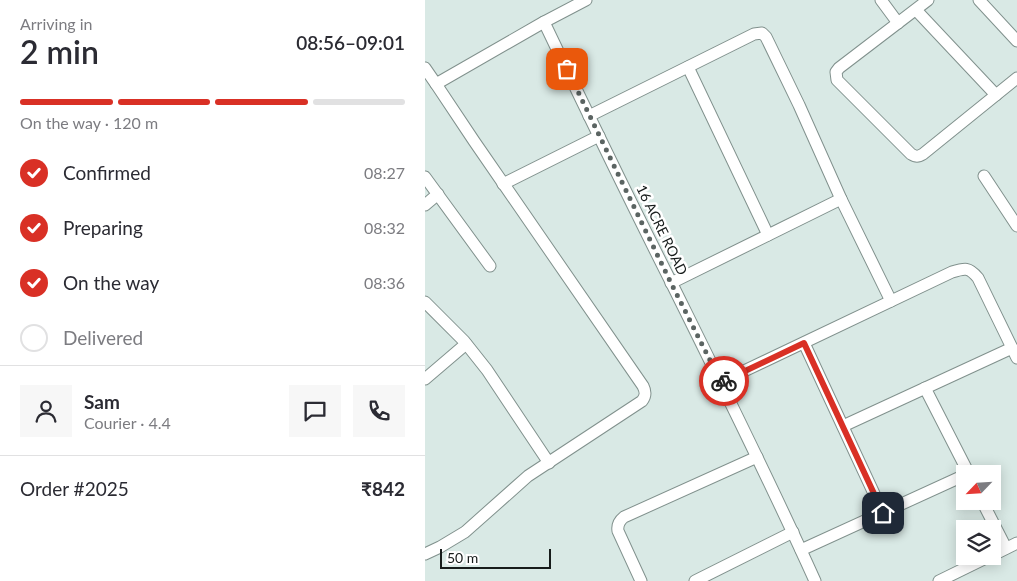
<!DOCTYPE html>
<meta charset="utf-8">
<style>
:root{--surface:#fff;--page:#f7f7f7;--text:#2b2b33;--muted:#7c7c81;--line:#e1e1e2;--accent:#d93025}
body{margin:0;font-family:Lato,sans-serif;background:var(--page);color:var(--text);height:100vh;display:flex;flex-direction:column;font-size:19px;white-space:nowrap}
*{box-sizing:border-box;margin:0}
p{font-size:16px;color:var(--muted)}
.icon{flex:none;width:28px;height:28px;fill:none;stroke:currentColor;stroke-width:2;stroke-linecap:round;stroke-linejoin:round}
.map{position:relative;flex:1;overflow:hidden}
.side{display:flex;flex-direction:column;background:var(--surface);width:425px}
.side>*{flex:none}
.needle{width:32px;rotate:245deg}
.controls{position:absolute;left:531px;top:465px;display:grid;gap:10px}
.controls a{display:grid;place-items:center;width:45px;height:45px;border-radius:0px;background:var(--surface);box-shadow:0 2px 12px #0003;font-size:25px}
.scale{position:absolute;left:15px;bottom:12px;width:111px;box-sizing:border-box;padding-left:5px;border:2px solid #171c1b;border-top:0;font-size:14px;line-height:18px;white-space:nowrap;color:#171c1b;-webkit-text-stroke:4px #fff;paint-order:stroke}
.pin{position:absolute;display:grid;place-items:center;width:42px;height:42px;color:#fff;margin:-21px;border-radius:10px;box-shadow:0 2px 8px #0006}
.courier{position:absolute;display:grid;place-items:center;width:50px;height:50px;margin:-25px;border:4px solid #d93025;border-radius:50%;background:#fff;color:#222;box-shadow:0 1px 6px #0007}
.summary em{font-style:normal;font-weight:600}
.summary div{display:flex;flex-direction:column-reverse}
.summary{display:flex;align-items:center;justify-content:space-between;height:85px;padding:0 20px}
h1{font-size:32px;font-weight:600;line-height:38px}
.bar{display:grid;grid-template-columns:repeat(4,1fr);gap:8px 5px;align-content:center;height:60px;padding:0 20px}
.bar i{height:6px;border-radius:4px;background:var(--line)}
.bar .on{background:var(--accent)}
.bar p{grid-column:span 4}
.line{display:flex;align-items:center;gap:12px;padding:0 20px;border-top:1px solid var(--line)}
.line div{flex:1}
.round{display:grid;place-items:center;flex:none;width:52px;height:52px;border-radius:0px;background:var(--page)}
ol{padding:0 20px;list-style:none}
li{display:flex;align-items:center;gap:15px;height:55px}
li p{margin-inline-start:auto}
li .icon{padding:5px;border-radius:50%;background:var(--accent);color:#fff;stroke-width:4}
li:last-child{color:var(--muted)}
li i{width:28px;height:28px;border:2px solid var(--line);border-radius:50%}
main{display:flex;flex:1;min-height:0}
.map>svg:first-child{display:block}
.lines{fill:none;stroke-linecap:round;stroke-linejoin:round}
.street-casing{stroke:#81918d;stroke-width:13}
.street{stroke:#fff;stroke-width:11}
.done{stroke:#5b6462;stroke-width:5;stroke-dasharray:0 9}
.route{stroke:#d93025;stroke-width:6}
.labels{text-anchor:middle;stroke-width:5;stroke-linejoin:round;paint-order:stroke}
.street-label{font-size:14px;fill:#171c1b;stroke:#fff}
</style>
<main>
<section class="side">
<div class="summary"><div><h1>2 min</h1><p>Arriving in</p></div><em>08:56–09:01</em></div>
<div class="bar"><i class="on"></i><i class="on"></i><i class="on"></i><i></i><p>On the way · 120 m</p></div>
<ol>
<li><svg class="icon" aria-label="check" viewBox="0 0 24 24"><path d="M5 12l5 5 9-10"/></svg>Confirmed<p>08:27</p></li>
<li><svg class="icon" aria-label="check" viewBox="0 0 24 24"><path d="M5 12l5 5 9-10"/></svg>Preparing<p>08:32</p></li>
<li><svg class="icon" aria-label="check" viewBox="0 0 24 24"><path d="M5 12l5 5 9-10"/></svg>On the way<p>08:36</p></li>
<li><i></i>Delivered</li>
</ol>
<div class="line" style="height:90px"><a class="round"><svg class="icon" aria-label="person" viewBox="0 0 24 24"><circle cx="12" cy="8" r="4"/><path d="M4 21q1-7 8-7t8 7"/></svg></a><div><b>Sam</b><p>Courier · 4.4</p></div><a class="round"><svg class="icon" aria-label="chat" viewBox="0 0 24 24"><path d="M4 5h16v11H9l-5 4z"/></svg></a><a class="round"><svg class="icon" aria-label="phone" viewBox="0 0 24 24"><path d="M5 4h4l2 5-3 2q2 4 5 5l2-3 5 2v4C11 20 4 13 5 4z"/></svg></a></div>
<div class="line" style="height:65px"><div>Order #2025</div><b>₹842</b></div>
</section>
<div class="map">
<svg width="592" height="581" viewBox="0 0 592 581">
<rect width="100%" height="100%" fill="#d9e9e5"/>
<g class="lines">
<g class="street-casing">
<g id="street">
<polyline points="456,0 473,23"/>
<path d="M503 0 414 68 411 72 412 80 486 154C491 157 493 157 498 154L592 78"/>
<polyline points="554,0 592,41"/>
<polyline points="491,10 571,95"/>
<polyline points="119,22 161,0"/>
<polyline points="263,67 343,235"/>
<path d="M0 68 11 84 119 22C161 110 203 197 247 284 296 383 345 481 390 581"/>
<polyline points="164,116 329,34 337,33 341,37 374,105 416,199 466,301"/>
<polyline points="559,176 592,226"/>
<polyline points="0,177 65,266"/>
<polyline points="78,184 174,136"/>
<polyline points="0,205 13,194"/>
<polyline points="246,283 416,199"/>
<polyline points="0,302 39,341 62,370 124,463"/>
<polyline points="379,343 458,513"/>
<polyline points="0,379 41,344"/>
<path d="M296 382 527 272C540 268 544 267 553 278L592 358"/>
<polyline points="500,388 544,474"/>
<polyline points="418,426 587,348"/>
<polyline points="557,501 581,548"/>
<polyline points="376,550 540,475"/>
<path d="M0 554 15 547 40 532 103 476 217 401C221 396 221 392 218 386L49 141 11 84"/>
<polyline points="568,555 592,543"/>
<path d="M216 581 193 531C192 525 194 521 199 517L332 457"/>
<polyline points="270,581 368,532"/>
<polyline points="514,581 565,556"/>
</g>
</g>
<use href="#street" class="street"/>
</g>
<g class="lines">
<polyline class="done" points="142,69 246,283 296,382 299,381"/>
<polyline class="route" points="299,381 379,343 458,513"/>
</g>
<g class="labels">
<g class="street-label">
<text transform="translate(237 230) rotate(64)" y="5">16 ACRE ROAD</text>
</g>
</g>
</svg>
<div class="controls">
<a><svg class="needle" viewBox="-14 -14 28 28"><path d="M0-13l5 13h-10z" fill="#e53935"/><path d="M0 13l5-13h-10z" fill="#7c7c81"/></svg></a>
<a><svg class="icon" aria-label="layers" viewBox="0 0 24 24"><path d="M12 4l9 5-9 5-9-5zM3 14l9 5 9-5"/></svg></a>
</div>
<div class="scale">50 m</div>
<div class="pin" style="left:142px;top:69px;background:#ea580c"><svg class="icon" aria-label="bag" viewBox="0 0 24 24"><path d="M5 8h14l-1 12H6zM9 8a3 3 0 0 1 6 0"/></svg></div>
<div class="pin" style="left:458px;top:513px;background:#1f2937"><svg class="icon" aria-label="home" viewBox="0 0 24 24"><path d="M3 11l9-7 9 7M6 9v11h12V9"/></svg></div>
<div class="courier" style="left:299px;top:381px"><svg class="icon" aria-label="bike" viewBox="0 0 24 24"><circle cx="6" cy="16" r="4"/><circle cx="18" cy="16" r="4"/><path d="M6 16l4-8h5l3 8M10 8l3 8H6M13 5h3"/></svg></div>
</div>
</main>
